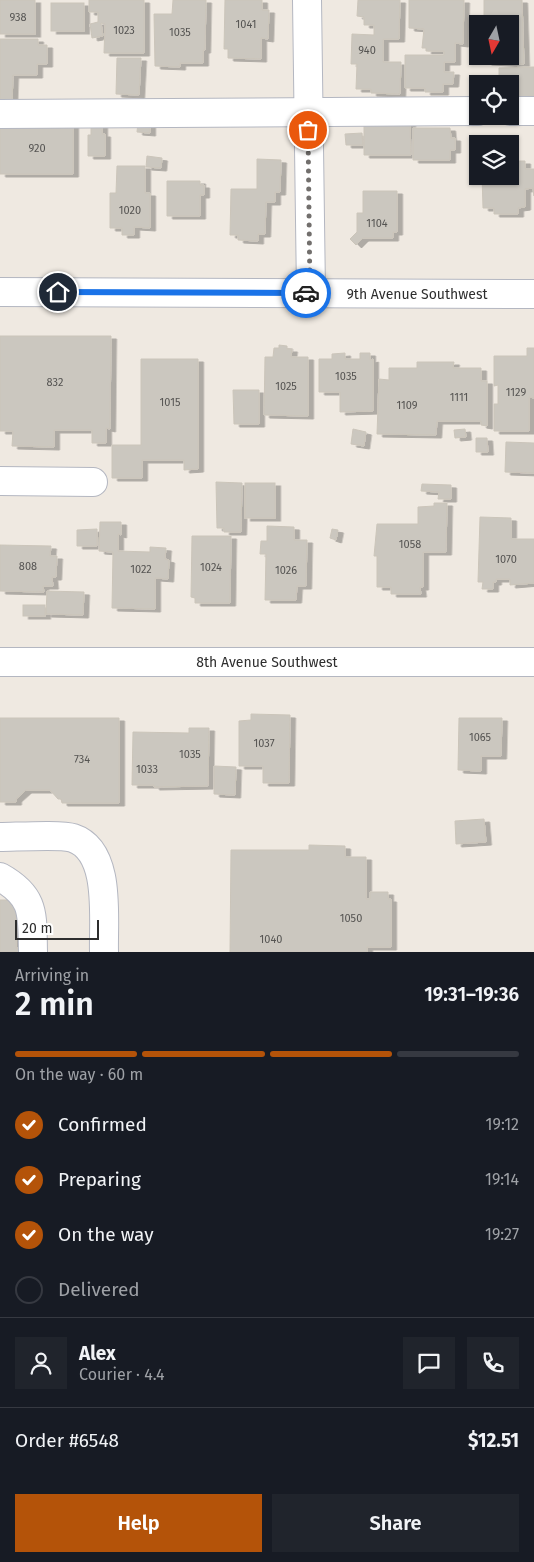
<!DOCTYPE html>
<meta charset="utf-8">
<style>
:root{--surface:#171b24;--page:#20242c;--text:#f1f3f6;--muted:#9ea1a6;--line:#363941;--accent:#b45309}
body{margin:0;font-family:"Fira Sans",sans-serif;background:var(--page);color:var(--text);height:100vh;display:flex;flex-direction:column;font-size:19px;white-space:nowrap}
*{box-sizing:border-box;margin:0}
p{font-size:16px;color:var(--muted)}
.icon{flex:none;width:28px;height:28px;fill:none;stroke:currentColor;stroke-width:2;stroke-linecap:round;stroke-linejoin:round}
.map{position:relative;height:952px;overflow:hidden}
.drawer{display:flex;flex-direction:column;background:var(--surface);flex:1}
.drawer>*{flex:none}
.needle{width:32px;rotate:189deg}
.tools{position:absolute;left:469px;top:15px;display:grid;gap:10px}
.tools a{display:grid;place-items:center;width:50px;height:50px;border-radius:0px;background:var(--surface);box-shadow:0 1px 4px #0004;font-size:25px}
.scale{position:absolute;left:15px;bottom:12px;width:84px;box-sizing:border-box;padding-left:5px;border:2px solid #2e2e2e;border-top:0;font-size:14px;line-height:18px;white-space:nowrap;color:#2e2e2e;-webkit-text-stroke:4px #fff;paint-order:stroke}
.pin{position:absolute;display:grid;place-items:center;width:42px;height:42px;color:#fff;margin:-21px;border:2px solid #fff;border-radius:50%;box-shadow:0 1px 5px #0007}
.courier{position:absolute;display:grid;place-items:center;width:50px;height:50px;margin:-25px;border:4px solid #1a73e8;border-radius:50%;background:#fff;color:#222;box-shadow:0 1px 6px #0007}
.headline em{font-style:normal;font-weight:600}
.headline div{display:flex;flex-direction:column-reverse}
.headline{display:flex;align-items:center;justify-content:space-between;height:85px;padding:0 15px}
h1{font-size:32px;font-weight:600;line-height:38px}
.bar{display:grid;grid-template-columns:repeat(4,1fr);gap:8px 5px;align-content:center;height:60px;padding:0 15px}
.bar i{height:6px;border-radius:4px;background:var(--line)}
.bar .active{background:var(--accent)}
.bar p{grid-column:span 4}
.line{display:flex;align-items:center;gap:12px;padding:0 15px;border-top:1px solid var(--line)}
.line div{flex:1}
.round{display:grid;place-items:center;flex:none;width:52px;height:52px;border-radius:0px;background:var(--page)}
ol{padding:0 15px;list-style:none}
li{display:flex;align-items:center;gap:15px;height:55px}
li p{margin-inline-start:auto}
li .icon{padding:5px;border-radius:50%;background:var(--accent);color:#fff;stroke-width:4}
li:last-child{color:var(--muted)}
li i{width:28px;height:28px;border:2px solid var(--line);border-radius:50%}
.button{display:flex;gap:10px;margin-top:auto;padding:10px 15px}
.button a{flex:1;height:58px;border-radius:0px;background:var(--accent);color:#fff;font-size:20px;font-weight:600;line-height:58px;text-align:center}
.button a+a{background:var(--page);color:var(--text)}
.map>svg:first-child{display:block}
.building{fill:#cbc7bf;stroke:#cbc5ba;filter:url(#shadow)}
.lines{fill:none;stroke-linecap:round;stroke-linejoin:round}
.minor-casing{stroke:#b4b7c1;stroke-width:30}
.minor{stroke:#fff;stroke-width:28}
.done{stroke:#726f6d;stroke-width:5;stroke-dasharray:0 9}
.route{stroke:#1a73e8;stroke-width:6}
.labels{text-anchor:middle;stroke-width:4.5;stroke-linejoin:round;paint-order:stroke}
.number-label{font-size:11px;fill:#555452}
.street-label{font-size:14px;fill:#2e2e2e;stroke:#fff}
</style>
<div class="map">
<svg width="534" height="952" viewBox="0 0 534 952">
<defs>
<filter id="shadow"><feDropShadow dx="5.5" dy="3" stdDeviation="0" flood-color="#0004"/></filter>
</defs>
<rect width="100%" height="100%" fill="#efe9e1"/>
<g class="building">
<rect x="0" y="0" width="35" height="34"/>
<polygon points="89,0 144,0 144,53 104,53 105,24 101,23 103,36 92,38 90,24 98,22 98,12 89,12"/>
<polygon points="173,0 206,0 205,50 203,50 203,63 180,63 180,67 155,66 154,14 172,14"/>
<polygon points="225,0 262,0 262,10 269,10 268,39 261,38 261,59 228,58 228,49 224,49"/>
<polygon points="358,0 400,0 399,39 383,39 383,62 401,62 400,94 371,93 371,89 356,89 357,64 351,64 352,34 374,35 374,25 364,25 364,17 357,16"/>
<polygon points="409,0 464,0 463,44 455,43 455,62 444,62 444,72 454,72 453,84 443,84 443,92 425,92 425,88 405,88 405,55 444,55 444,51 426,51 426,48 422,48 424,29 409,28"/>
<polygon points="484,0 522,0 524,64 486,62 486,56 510,56 510,24 484,24"/>
<rect x="51" y="3" width="33" height="28"/>
<polygon points="0,39 38,39 38,45 47,45 47,64 37,64 37,75 13,75 12,103 0,103"/>
<polygon points="117,58 141,58 139,95 116,94"/>
<polygon points="534,67 534,96 528,96 528,104 516,105 516,96 510,96 510,84 499,84 499,68"/>
<polygon points="73,121 73,174 0,174 0,122"/>
<polygon points="138,122 150,122 150,133 137,132"/>
<polygon points="410,122 411,155 364,155 364,123"/>
<polygon points="91,124 102,124 102,134 105,134 105,156 88,156 88,135 91,135"/>
<polygon points="413,128 450,128 451,138 455,138 455,150 450,150 450,160 413,160"/>
<polygon points="362,133 363,145 346,145 345,134"/>
<polygon points="147,156 162,158 161,168 146,167"/>
<polygon points="257,159 281,160 280,192 275,192 275,202 266,202 265,234 258,234 258,241 238,240 238,235 230,235 231,189 257,189"/>
<polygon points="510,161 525,161 525,169 534,169 534,196 533,188 525,189 525,207 518,208 518,214 494,214 494,208 483,208 482,176 510,176"/>
<polygon points="117,166 145,166 145,193 150,193 150,228 134,227 134,235 122,235 122,228 110,228 110,193 116,193"/>
<polygon points="167,181 200,181 200,185 204,185 204,195 200,195 200,216 167,216"/>
<polygon points="363,191 397,191 397,232 393,232 393,238 363,238 356,245 350,239 357,232 357,213 363,213"/>
<polygon points="0,336 111,336 110,429 106,428 106,443 92,443 92,430 54,430 54,447 12,446 13,431 0,431"/>
<polygon points="279,345 287,346 287,349 292,349 291,357 308,357 308,416 264,415 265,357 273,357 274,348 279,348"/>
<polygon points="527,348 534,348 534,398 529,397 529,431 494,431 494,404 498,404 498,385 494,386 494,356 527,356"/>
<polygon points="345,353 345,359 360,359 360,353 370,353 370,360 373,359 373,411 340,412 340,392 319,392 319,359 332,359 332,354"/>
<polygon points="141,359 198,359 198,469 184,470 184,460 142,460 142,478 112,478 112,445 141,445"/>
<polygon points="417,362 454,362 453,368 481,368 481,381 487,381 487,426 481,425 481,421 437,421 436,435 377,434 379,379 389,380 389,368 417,368"/>
<polygon points="233,390 259,390 259,424 234,424"/>
<polygon points="353,429 366,432 364,446 351,444"/>
<polygon points="465,429 466,437 455,438 454,430"/>
<polygon points="476,438 487,438 488,452 476,452"/>
<polygon points="506,442 534,443 534,473 505,472"/>
<polygon points="216,482 242,483 241,532 224,532 224,528 217,528"/>
<rect x="245" y="483" width="30" height="35"/>
<polygon points="422,484 451,485 451,499 438,499 439,492 421,491"/>
<polygon points="434,503 447,503 446,552 423,552 423,587 420,587 421,594 391,594 391,587 377,587 377,556 374,556 377,524 418,524 418,507 434,506"/>
<polygon points="480,517 511,518 511,539 534,539 534,583 510,585 510,579 496,579 496,582 493,582 493,589 482,589 483,582 478,582"/>
<polygon points="100,522 121,522 121,535 118,534 118,551 150,552 150,547 166,548 165,559 169,560 168,579 155,578 155,609 112,608 113,552 99,551"/>
<polygon points="267,526 294,527 294,540 307,540 306,586 297,586 296,600 265,600 266,554 260,554 261,541 267,541"/>
<polygon points="97,529 97,546 77,546 77,530"/>
<polygon points="332,529 338,530 336,540 330,538"/>
<polygon points="192,536 231,536 230,603 195,603 195,598 191,597"/>
<polygon points="0,545 51,546 50,556 57,556 56,577 52,577 53,586 43,586 44,592 0,591"/>
<polygon points="47,591 84,592 83,615 46,614"/>
<rect x="23" y="605" width="22" height="11"/>
<polygon points="251,714 290,715 289,783 263,783 263,766 239,766 239,721 251,720"/>
<polygon points="0,718 119,718 119,803 62,803 61,799 58,799 50,790 26,790 16,799 16,802 0,802"/>
<polygon points="459,718 502,718 501,756 481,756 481,771 458,770"/>
<polygon points="189,728 209,728 208,786 154,787 154,785 132,785 133,732 189,733"/>
<polygon points="214,766 236,767 235,795 214,794"/>
<polygon points="484,819 486,842 456,844 455,821"/>
<polygon points="309,845 345,846 345,857 366,857 366,899 370,899 370,892 388,892 388,899 391,899 391,947 367,947 367,952 230,952 231,850 309,850"/>
<polygon points="0,900 16,900 16,948 23,948 23,952 0,952"/>
</g>
<g class="lines">
<g class="minor-casing">
<g id="minor">
<polyline points="307,0 311,293"/>
<polyline points="510,111 534,111"/>
<polyline points="0,114 478,111"/>
<polyline points="0,292 534,294"/>
<polyline points="0,481 93,482"/>
<polyline points="0,662 534,662"/>
<path d="M0 837C15 837 61 834 73 838 112 851 103 919 104 952"/>
<path d="M0 877C36 897 32 915 33 952"/>
</g>
</g>
<use href="#minor" class="minor"/>
</g>
<g class="lines">
<polyline class="done" points="306,293 310,293 308,130"/>
<polyline class="route" points="58,292 306,293"/>
</g>
<g class="labels">
<g class="number-label">
<text x="18" y="21">938</text>
<text x="246" y="28">1041</text>
<text x="124" y="34">1023</text>
<text x="180" y="36">1035</text>
<text x="367" y="54">940</text>
<text x="37" y="152">920</text>
<text x="130" y="214">1020</text>
<text x="377" y="227">1104</text>
<text x="346" y="380">1035</text>
<text x="55" y="386">832</text>
<text x="286" y="390">1025</text>
<text x="516" y="396">1129</text>
<text x="459" y="401">1111</text>
<text x="170" y="406">1015</text>
<text x="407" y="409">1109</text>
<text x="410" y="548">1058</text>
<text x="506" y="563">1070</text>
<text x="28" y="570">808</text>
<text x="211" y="571">1024</text>
<text x="141" y="573">1022</text>
<text x="286" y="574">1026</text>
<text x="480" y="741">1065</text>
<text x="264" y="747">1037</text>
<text x="190" y="758">1035</text>
<text x="82" y="763">734</text>
<text x="147" y="773">1033</text>
<text x="351" y="922">1050</text>
<text x="271" y="943">1040</text>
</g>
<g class="street-label">
<text x="417" y="299">9th Avenue Southwest</text>
<text x="267" y="667">8th Avenue Southwest</text>
</g>
</g>
</svg>
<div class="tools">
<a><svg class="needle" viewBox="-14 -14 28 28"><path d="M0-13l5 13h-10z" fill="#e53935"/><path d="M0 13l5-13h-10z" fill="#9ea1a6"/></svg></a>
<a><svg class="icon" aria-label="locate" viewBox="0 0 24 24"><circle cx="12" cy="12" r="6"/><path d="M12 2v4M12 18v4M2 12h4M18 12h4"/></svg></a>
<a><svg class="icon" aria-label="layers" viewBox="0 0 24 24"><path d="M12 4l9 5-9 5-9-5zM3 14l9 5 9-5"/></svg></a>
</div>
<div class="scale">20 m</div>
<div class="pin" style="left:308px;top:130px;background:#ea580c"><svg class="icon" aria-label="bag" viewBox="0 0 24 24"><path d="M5 8h14l-1 12H6zM9 8a3 3 0 0 1 6 0"/></svg></div>
<div class="pin" style="left:58px;top:292px;background:#1f2937"><svg class="icon" aria-label="home" viewBox="0 0 24 24"><path d="M3 11l9-7 9 7M6 9v11h12V9"/></svg></div>
<div class="courier" style="left:306px;top:293px"><svg class="icon" aria-label="car" viewBox="0 0 24 24"><path d="M5 17H2v-5l4-1 3-4h7l3 4 3 1v5h-3M9 17h6M6 11h13"/><circle cx="7" cy="17" r="2"/><circle cx="17" cy="17" r="2"/></svg></div>
</div>
<section class="drawer">
<div class="headline"><div><h1>2 min</h1><p>Arriving in</p></div><em>19:31–19:36</em></div>
<div class="bar"><i class="active"></i><i class="active"></i><i class="active"></i><i></i><p>On the way · 60 m</p></div>
<ol>
<li><svg class="icon" aria-label="check" viewBox="0 0 24 24"><path d="M5 12l5 5 9-10"/></svg>Confirmed<p>19:12</p></li>
<li><svg class="icon" aria-label="check" viewBox="0 0 24 24"><path d="M5 12l5 5 9-10"/></svg>Preparing<p>19:14</p></li>
<li><svg class="icon" aria-label="check" viewBox="0 0 24 24"><path d="M5 12l5 5 9-10"/></svg>On the way<p>19:27</p></li>
<li><i></i>Delivered</li>
</ol>
<div class="line" style="height:90px"><a class="round"><svg class="icon" aria-label="person" viewBox="0 0 24 24"><circle cx="12" cy="8" r="4"/><path d="M4 21q1-7 8-7t8 7"/></svg></a><div><b>Alex</b><p>Courier · 4.4</p></div><a class="round"><svg class="icon" aria-label="chat" viewBox="0 0 24 24"><path d="M4 5h16v11H9l-5 4z"/></svg></a><a class="round"><svg class="icon" aria-label="phone" viewBox="0 0 24 24"><path d="M5 4h4l2 5-3 2q2 4 5 5l2-3 5 2v4C11 20 4 13 5 4z"/></svg></a></div>
<div class="line" style="height:65px"><div>Order #6548</div><b>$12.51</b></div>
<div class="button"><a>Help</a><a>Share</a></div>
</section>
